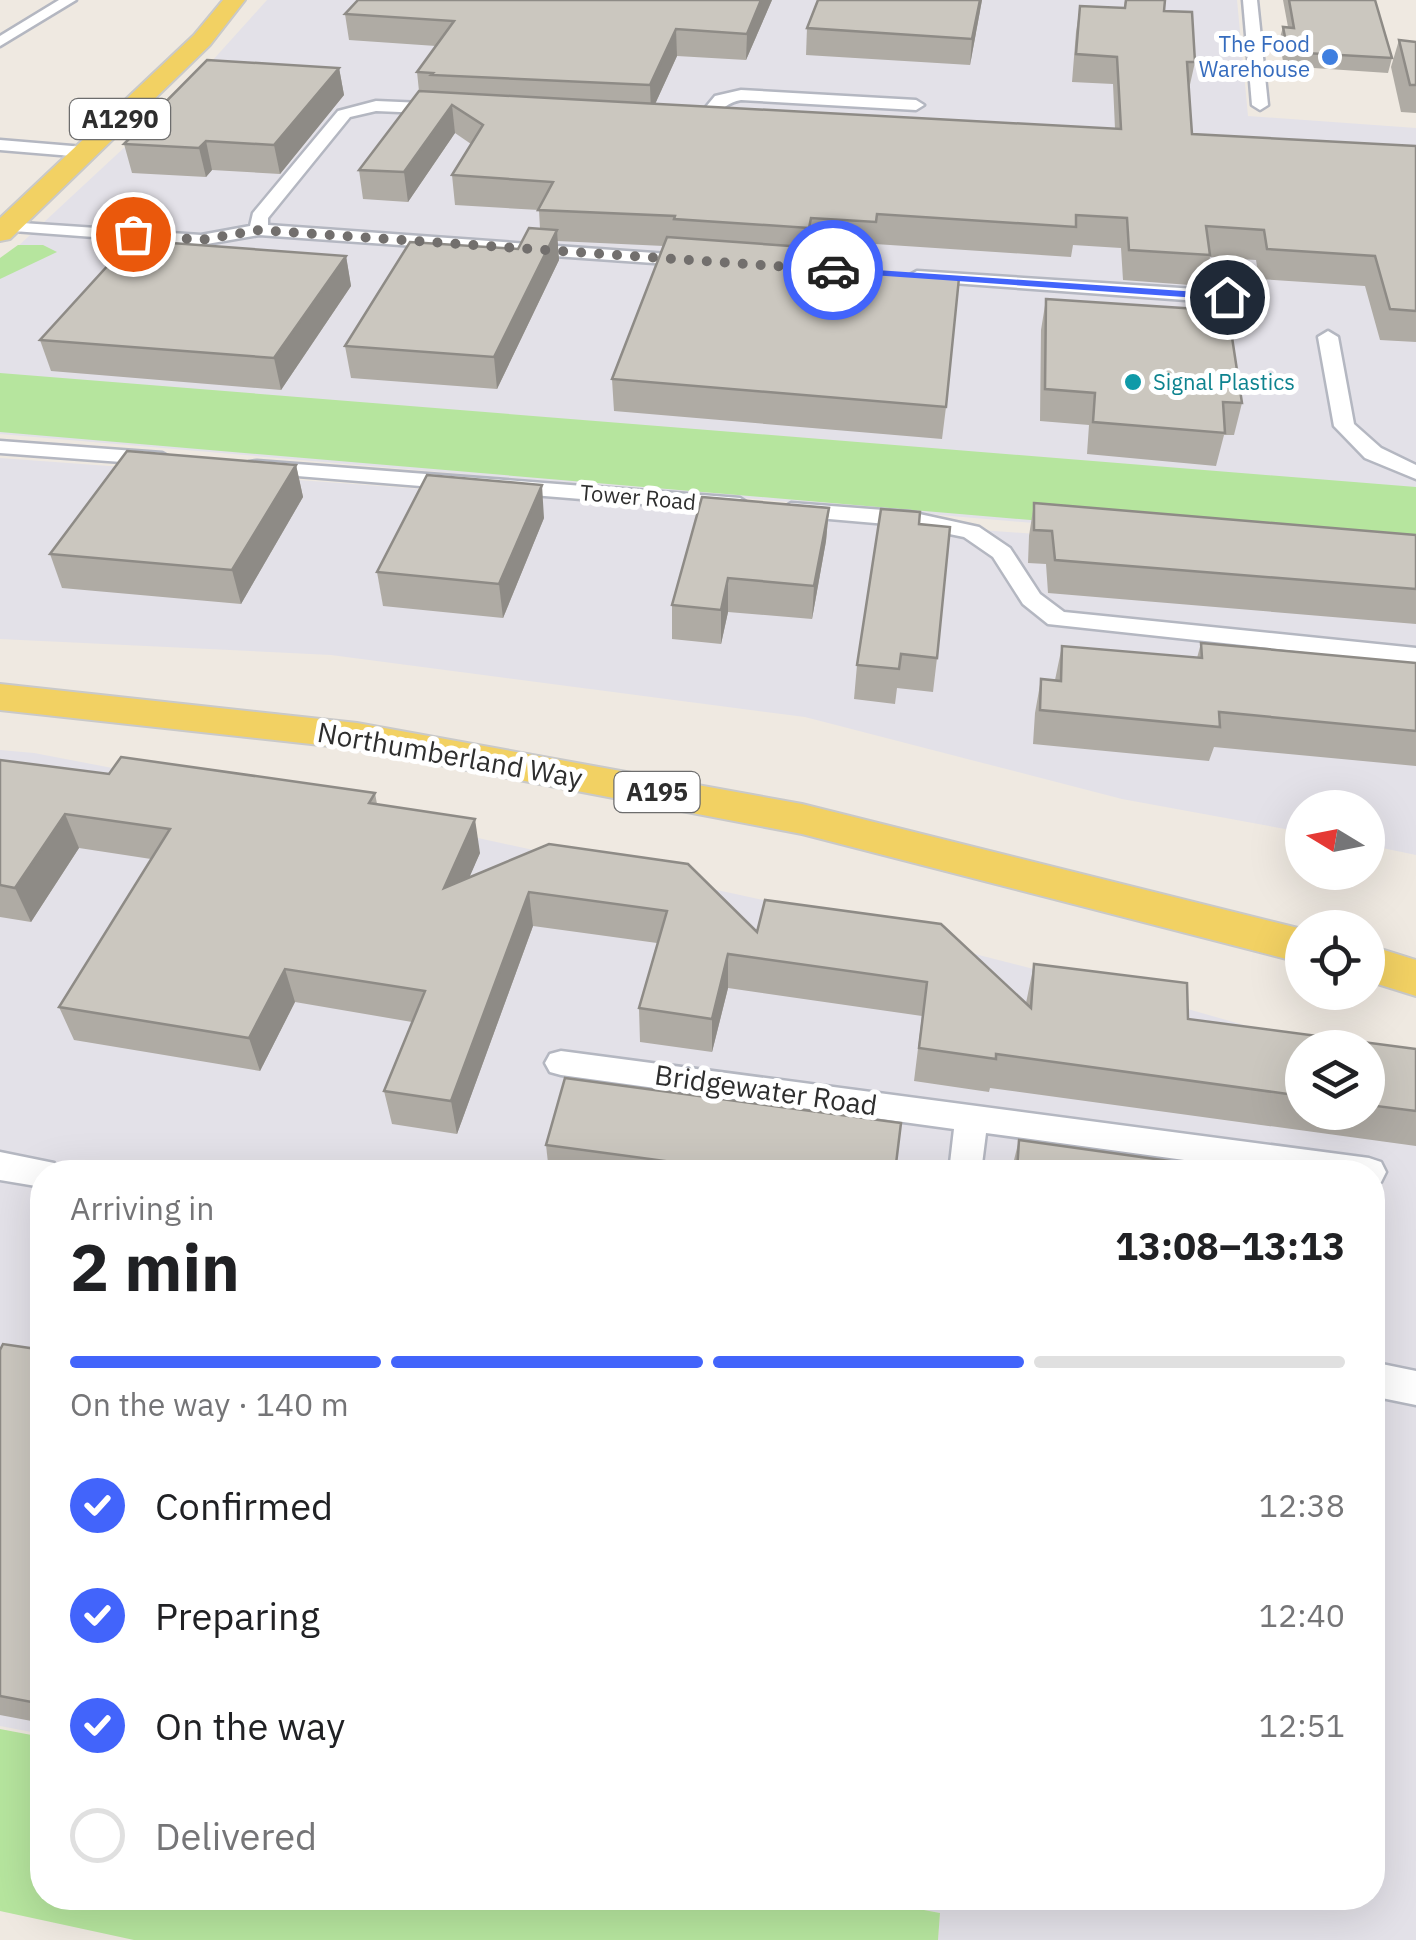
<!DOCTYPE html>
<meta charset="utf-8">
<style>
:root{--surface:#fff;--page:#f2f2f2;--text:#202124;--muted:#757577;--line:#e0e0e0;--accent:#4264fb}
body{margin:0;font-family:"IBM Plex Sans",sans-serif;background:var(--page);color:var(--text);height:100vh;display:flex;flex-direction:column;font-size:38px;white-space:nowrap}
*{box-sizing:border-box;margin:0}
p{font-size:32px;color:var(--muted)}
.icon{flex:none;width:55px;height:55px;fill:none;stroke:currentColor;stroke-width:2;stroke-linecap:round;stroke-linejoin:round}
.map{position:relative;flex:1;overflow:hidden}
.drawer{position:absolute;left:30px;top:1160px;width:1355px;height:750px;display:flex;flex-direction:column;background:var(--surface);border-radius:40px;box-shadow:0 10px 40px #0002}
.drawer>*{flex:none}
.needle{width:65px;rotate:280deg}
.tools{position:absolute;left:1285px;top:790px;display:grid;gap:20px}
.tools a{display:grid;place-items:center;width:100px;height:100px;border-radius:50%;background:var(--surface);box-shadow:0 10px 40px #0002;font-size:50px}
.pin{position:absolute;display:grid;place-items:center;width:85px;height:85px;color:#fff;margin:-42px;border:5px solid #fff;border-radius:50%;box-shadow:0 2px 10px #0007}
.courier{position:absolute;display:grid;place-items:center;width:100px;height:100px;margin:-50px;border:8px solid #4264fb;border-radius:50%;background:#fff;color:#222;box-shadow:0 2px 12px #0007}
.head em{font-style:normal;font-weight:700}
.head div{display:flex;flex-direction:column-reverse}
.head{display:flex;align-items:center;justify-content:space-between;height:170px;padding:0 40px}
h1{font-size:65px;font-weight:700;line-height:75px}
.bar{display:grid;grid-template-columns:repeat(4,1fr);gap:15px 10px;align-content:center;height:120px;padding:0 40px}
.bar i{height:12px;border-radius:8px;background:var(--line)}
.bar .current{background:var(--accent)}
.bar p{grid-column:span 4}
ol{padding:0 40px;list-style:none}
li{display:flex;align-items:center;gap:30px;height:110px}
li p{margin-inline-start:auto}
li .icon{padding:10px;border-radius:50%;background:var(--accent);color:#fff;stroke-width:4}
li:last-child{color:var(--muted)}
li i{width:55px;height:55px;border:5px solid var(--line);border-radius:50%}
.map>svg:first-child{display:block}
.industrial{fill:#e3e1e8}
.green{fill:#b6e59e}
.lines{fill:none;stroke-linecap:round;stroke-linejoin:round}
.minor-casing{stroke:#b4b7c1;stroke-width:5}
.primary-casing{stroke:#c9c9c9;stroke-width:4}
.minor{fill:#fff;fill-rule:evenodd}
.primary{fill:#f2d163;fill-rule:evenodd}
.wall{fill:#afaba4;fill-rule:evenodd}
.shaded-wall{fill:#8e8b86}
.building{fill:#cbc7bf;stroke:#8e8b86;stroke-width:2.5}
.route{fill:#4264fb}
.done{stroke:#726f6d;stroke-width:10;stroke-dasharray:0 18}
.shop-dot{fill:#3f7fe0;stroke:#fff;stroke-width:4}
.culture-dot{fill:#0f9aa8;stroke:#fff;stroke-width:4}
.labels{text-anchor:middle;stroke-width:10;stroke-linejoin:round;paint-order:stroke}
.far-shop-label{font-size:22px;fill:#366cbe;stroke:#fff;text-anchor:end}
.far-culture-label{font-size:22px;fill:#0d838f;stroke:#fff;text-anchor:start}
.far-street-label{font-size:22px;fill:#2e2e2e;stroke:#fff}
.shield{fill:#fff;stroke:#6d6d6d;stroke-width:2.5}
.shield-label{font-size:25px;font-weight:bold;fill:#2e2e2e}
.street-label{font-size:28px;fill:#2e2e2e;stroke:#fff}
</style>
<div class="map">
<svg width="1416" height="1940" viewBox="0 0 1416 1940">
<rect width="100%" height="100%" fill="#efe9e1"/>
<g class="industrial">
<polygon points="267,0 1237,0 1248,116 1416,128 1416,556 0,434 0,263 184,92"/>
<polygon points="0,458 1416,562 1416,855 1368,845 1368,808 1302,808 1302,832 1122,799 805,717 331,655 0,639"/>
<polygon points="0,750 34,753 478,838 767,901 1163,1002 1321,1047 1302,1048 1302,1112 1368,1112 1416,1075 1416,1940 938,1940 940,1913 867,1898 1372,1898 1372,1172 42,1172 42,1734 0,1726"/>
</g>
<g class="green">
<polygon points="18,245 43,245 57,252 0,279 0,258"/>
<polygon points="0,373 1416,487 1416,553 0,432"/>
<polygon points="0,1729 42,1737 42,1898 860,1898 940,1913 938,1940 134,1940 0,1911"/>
</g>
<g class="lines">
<g class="minor-casing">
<g id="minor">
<polygon points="59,0 76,0 0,46 0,36"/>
<polygon points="1243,0 1257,0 1268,105 1260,110 1252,105"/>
<path d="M741 90 916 100 924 105 916 110 741 100C715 105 718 126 682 128L674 123 700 114 715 96Z"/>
<polygon points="376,101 447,104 455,109 447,114 376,111 350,117 268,218 268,225 696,256 705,261 696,266 259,235 201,245 0,230 1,223 7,222 201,235 250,226 253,213 338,111"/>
<polygon points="0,140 84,147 92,152 84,157 0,150"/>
<polygon points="917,271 1227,291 1236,297 1227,303 911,280 908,276"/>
<polygon points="1328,331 1338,337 1354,424 1381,448 1416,465 1416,479 1365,458 1334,426 1318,337"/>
<polygon points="0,441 162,453 173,459 162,465 0,453"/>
<polygon points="257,461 740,498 751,505 740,512 249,472 246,467 249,462"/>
<polygon points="791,503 910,512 979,527 1010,548 1040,594 1064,612 1416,648 1416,664 1048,624 1023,604 993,557 964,537 910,526 783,515 780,510"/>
<polygon points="561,1051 1369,1158 1381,1162 1386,1172 1381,1182 1372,1185 1372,1172 1272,1172 986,1133 981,1172 949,1172 954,1129 561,1075 550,1072 545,1063 550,1054"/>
<polygon points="0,1152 54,1163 58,1172 42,1172 42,1187 0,1180"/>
<polygon points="1372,1362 1416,1371 1416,1405 1372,1396"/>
</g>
</g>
<g class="primary-casing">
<g id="primary">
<polygon points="223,0 245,0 210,45 10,239 0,241 0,218 194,35"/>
<polygon points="0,684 357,723 802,804 1302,929 1302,963 802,834 357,749 0,710"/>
<polygon points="1368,945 1416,960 1416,996 1368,981"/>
</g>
</g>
<use href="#minor" class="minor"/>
<use href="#primary" class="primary"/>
</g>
<g class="wall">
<polygon points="772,0 746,60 677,56 655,104 1115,129 1113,84 1072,82 1076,32 1080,6 1124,8 1125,0 1165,0 1164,11 1195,62 1189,89 1192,134 1416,146 1416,342 1380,340 1365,286 1259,279 1256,260 1210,257 1203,286 1123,280 1121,248 1073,245 1071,257 875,244 874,252 810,248 807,258 803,258 803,268 946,407 942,439 614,411 612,379 664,246 557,241 559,260 497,389 351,378 345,346 518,249 540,229 539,210 455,205 452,175 471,144 455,133 408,202 363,199 359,170 419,91 417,72 436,46 349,40 345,14"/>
<polygon points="982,0 970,65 806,55 807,28"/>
<polygon points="1283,0 1375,0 1392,58 1388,73 1284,66 1279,41 1283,27 1288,27"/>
<polygon points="1399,40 1416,42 1416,113 1401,112 1391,67"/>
<polygon points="339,68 344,95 280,174 212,170 206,177 132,173 124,144"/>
<polygon points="346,256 351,286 281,390 51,371 40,340"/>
<polygon points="1046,299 1242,403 1234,435 1224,435 1216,466 1087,454 1089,425 1040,421 1041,330"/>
<polygon points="296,465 303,497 241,604 62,588 50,554"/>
<polygon points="1034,503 1416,535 1416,624 1048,593 1046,564 1028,563 1029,536"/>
<polygon points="829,508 826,541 812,619 728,612 721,644 672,639 672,605"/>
<polygon points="544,518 503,618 383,606 377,572"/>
<polygon points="919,524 937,658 933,692 897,688 895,704 854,699 857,665"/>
<polygon points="1201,643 1416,663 1416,766 1214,747 1209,761 1033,744 1035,713 1041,679 1055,680 1062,646 1197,658"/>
<path d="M0 760 109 774 375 793 377 804 480 853 469 877 549 844 757 932 1026 1003 1034 964 1188 1019 1416 1049V1146L990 1088 989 1092 914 1081 922 1016 728 988 712 1052 640 1042 639 1008 657 943 533 926 457 1134 392 1124 384 1091 412 1022 295 1002 260 1071 74 1040 59 1007 151 859 79 848 31 922 0 917ZM1302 1048H1368V1112H1302Z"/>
<polygon points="1019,1140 1248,1172 1011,1172"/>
<polygon points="546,1145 895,1172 549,1172"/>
<polygon points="42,1337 42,1723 0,1715 0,1350 37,1349"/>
</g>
<g class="shaded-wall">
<polygon points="761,0 772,0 746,60 747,34"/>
<polygon points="980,0 982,0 970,65 972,39"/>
<polygon points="676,29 677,56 651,113 650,85"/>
<polygon points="339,68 344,95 280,174 274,145"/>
<polygon points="452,105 455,133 408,202 404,172"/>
<polygon points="206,141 212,170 206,177 199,148"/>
<polygon points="811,218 810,248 807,258 809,228"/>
<polygon points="557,230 559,260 497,389 494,357"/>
<polygon points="346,256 351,286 281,390 274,358"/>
<polygon points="296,465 303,497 241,604 232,570"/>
<polygon points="542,485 544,518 503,618 499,584"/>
<polygon points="829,508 826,541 812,619 814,586"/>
<polygon points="728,578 728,612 721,644 721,610"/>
<polygon points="65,814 79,848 31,922 15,888"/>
<polygon points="475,819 480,853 450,922 444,888"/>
<polygon points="529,892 533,926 457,1134 451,1101"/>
<polygon points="728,954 728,988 712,1052 712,1019"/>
<polygon points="285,969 295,1002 260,1071 249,1038"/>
</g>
<g class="building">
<polygon points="358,0 761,0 747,34 676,29 650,85 431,75 433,73 417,72 454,21 345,14"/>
<polygon points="818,0 980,0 972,39 807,28"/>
<polygon points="1126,0 1165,0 1164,11 1192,12 1195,62 1187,62 1192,134 1416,146 1416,311 1390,309 1375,256 1267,249 1264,230 1206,226 1210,255 1129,250 1127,218 1076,215 1076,227 877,214 876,222 811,218 809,228 674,219 675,216 538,210 553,182 452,175 483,125 452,105 404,172 359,170 419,91 1121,129 1117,57 1076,54 1080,6 1125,8"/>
<polygon points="1289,0 1375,0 1392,58 1288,52 1283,27 1294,28"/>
<polygon points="1399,40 1416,42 1416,85 1410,85"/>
<polygon points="207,60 339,68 274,145 206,141 199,148 124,144"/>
<polygon points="529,228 557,230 494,357 345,346 410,242 518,249"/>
<polygon points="667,237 804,247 798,267 959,278 946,407 612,379"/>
<polygon points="131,240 346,256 274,358 40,340"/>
<polygon points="1046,299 1228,311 1242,403 1223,402 1225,433 1093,422 1095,393 1045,389"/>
<polygon points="127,451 296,465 232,570 50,554"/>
<polygon points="427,475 542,485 499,584 377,572"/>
<polygon points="702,497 829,508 814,586 728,578 721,610 672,605"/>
<polygon points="1034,503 1416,535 1416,589 1055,560 1052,531 1034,530"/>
<polygon points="881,509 920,512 919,524 950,527 937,658 901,654 899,669 857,665"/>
<polygon points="1201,643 1416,663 1416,731 1219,712 1220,727 1040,710 1041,679 1061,681 1062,646 1202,658"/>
<polygon points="121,757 375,793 369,803 475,819 444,888 549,844 688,864 757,932 765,900 941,924 1031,1008 1034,964 1187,983 1188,1019 1416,1049 1416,1111 1368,1105 1368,1048 1302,1048 1302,1096 996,1054 996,1059 919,1048 927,982 728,954 712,1019 639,1008 667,911 529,892 451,1101 384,1091 425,991 285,969 249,1038 59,1007 170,829 65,814 15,888 0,885 0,760 109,774"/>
<polygon points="565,1078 901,1123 895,1172 746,1172 546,1145"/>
<polygon points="1019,1140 1248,1172 1017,1172"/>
<polygon points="42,1337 42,1704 0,1696 0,1350 3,1344 37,1349"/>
</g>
<polygon class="route" points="833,267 1227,294 1232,297 1227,300 829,272"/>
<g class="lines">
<polyline class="done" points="133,234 201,240 259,230 833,270"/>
</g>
<circle class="shop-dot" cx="1330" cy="57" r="10"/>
<circle class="culture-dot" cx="1133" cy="382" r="10"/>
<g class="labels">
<g class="far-shop-label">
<text x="1310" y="52">The Food<tspan x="1310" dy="25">Warehouse</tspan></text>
</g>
<g class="far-culture-label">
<text x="1153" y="390">Signal Plastics</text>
</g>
<g class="far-street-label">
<text transform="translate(638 497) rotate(5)" y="8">Tower Road</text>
</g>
<g class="shield">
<rect x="70" y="99" width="100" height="40" rx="8"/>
<rect x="614.5" y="772" width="85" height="40" rx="8"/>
</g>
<g class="shield-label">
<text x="120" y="128">A1290</text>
<text x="657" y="801">A195</text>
</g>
<g class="street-label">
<text transform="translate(450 755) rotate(10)" y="10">Northumberland Way</text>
<text transform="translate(766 1090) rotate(8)" y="10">Bridgewater Road</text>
</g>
</g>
</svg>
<div class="tools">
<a><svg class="needle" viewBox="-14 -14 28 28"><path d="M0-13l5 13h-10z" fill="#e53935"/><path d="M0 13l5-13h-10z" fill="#757577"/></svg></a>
<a><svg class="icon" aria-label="locate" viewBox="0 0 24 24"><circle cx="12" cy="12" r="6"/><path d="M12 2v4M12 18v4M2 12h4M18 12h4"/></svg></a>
<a><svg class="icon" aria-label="layers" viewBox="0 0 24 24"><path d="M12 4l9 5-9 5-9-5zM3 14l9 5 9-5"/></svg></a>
</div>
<div class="pin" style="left:133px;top:234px;background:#ea580c"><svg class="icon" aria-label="bag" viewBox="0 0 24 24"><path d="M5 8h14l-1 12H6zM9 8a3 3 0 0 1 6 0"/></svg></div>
<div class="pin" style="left:1227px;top:297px;background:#1f2937"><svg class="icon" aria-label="home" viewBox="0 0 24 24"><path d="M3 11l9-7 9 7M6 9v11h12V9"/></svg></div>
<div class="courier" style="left:833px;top:270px"><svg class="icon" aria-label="car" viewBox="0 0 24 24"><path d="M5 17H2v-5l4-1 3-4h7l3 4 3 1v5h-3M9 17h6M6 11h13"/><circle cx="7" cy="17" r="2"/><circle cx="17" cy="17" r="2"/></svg></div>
<section class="drawer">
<div class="head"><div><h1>2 min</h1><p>Arriving in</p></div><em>13:08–13:13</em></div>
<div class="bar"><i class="current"></i><i class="current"></i><i class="current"></i><i></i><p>On the way · 140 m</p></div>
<ol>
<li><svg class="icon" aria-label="check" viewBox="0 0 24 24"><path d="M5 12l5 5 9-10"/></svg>Confirmed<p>12:38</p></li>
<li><svg class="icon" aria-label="check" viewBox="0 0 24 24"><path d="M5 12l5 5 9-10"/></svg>Preparing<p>12:40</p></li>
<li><svg class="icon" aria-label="check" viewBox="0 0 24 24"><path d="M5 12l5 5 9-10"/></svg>On the way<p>12:51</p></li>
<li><i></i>Delivered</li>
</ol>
</section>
</div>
